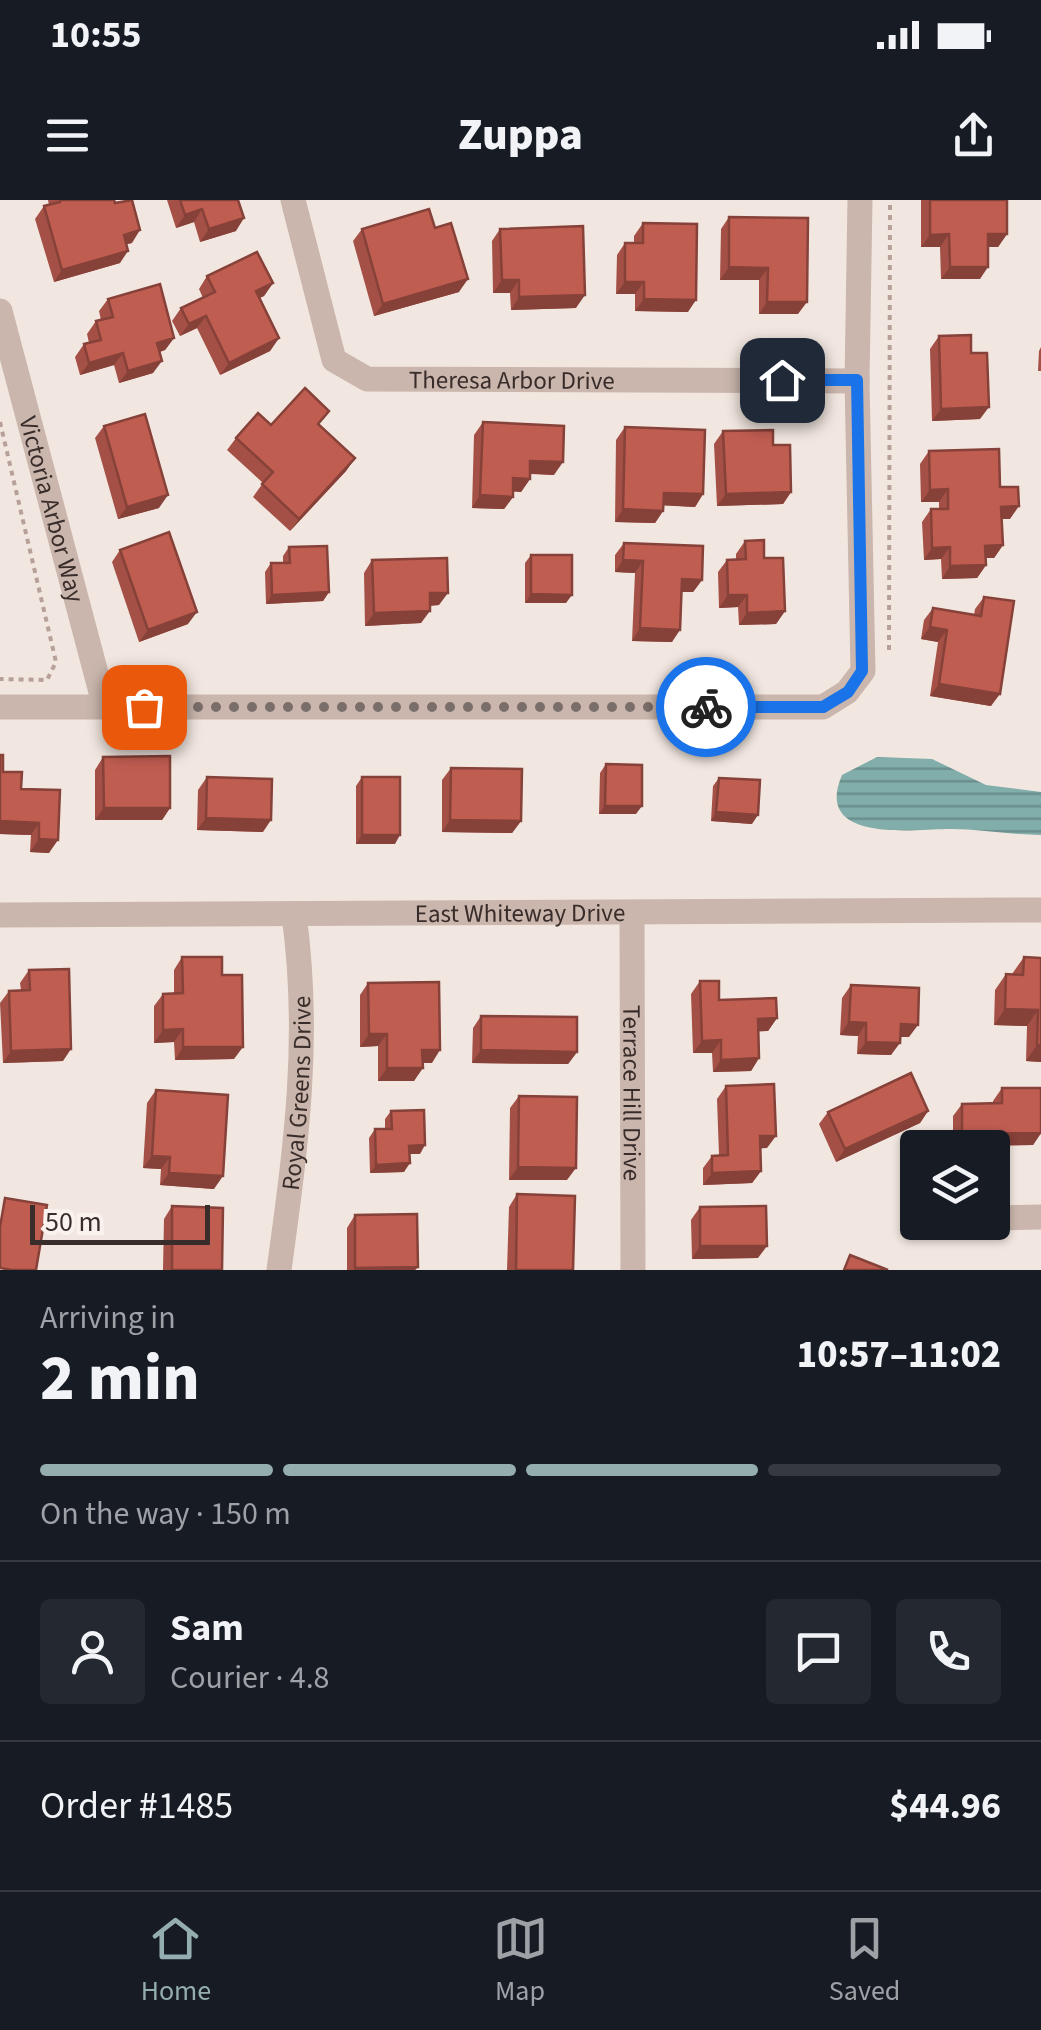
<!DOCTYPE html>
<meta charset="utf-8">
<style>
:root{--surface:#171b24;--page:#242831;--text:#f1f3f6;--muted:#9ea1a6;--line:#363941;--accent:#94adae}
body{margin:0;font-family:"Source Sans 3",sans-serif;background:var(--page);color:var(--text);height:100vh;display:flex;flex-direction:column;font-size:38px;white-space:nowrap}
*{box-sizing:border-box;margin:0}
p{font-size:32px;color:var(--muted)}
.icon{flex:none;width:55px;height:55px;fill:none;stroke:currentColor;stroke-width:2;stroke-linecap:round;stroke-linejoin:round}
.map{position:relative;height:1070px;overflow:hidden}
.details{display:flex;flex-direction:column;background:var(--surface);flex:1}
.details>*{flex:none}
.fabs{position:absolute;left:900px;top:930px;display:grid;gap:20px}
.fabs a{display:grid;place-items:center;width:110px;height:110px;border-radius:10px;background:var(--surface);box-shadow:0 2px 8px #0004;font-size:50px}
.scale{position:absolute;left:30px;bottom:25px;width:180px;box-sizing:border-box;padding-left:10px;border:5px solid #392d2b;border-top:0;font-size:28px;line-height:35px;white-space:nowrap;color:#392d2b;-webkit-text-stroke:8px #faf2ed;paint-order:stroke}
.pin{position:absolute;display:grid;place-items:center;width:85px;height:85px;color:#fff;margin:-42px;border-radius:20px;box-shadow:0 5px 15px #0006}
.courier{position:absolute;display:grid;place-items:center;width:100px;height:100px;margin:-50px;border:8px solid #1a73e8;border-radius:50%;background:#fff;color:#222;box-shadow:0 2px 12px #0007}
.headline em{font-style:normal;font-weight:800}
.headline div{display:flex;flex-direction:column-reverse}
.headline{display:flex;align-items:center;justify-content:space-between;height:170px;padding:0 40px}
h1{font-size:65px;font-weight:800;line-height:75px}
.bar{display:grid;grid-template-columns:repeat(4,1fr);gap:15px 10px;align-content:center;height:120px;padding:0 40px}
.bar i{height:12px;border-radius:8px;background:var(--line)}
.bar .current{background:var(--accent)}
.bar p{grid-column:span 4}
.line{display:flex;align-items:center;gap:25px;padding:0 40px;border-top:2px solid var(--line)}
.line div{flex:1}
.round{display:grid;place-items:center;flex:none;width:105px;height:105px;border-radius:10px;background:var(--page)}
.status{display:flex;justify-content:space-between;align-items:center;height:70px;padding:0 50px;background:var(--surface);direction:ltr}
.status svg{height:28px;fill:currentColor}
header{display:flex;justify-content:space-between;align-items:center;height:130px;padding:0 40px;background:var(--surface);font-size:45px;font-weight:800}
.dock{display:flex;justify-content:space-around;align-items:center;height:140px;border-top:2px solid var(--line);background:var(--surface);font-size:28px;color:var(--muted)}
.dock a{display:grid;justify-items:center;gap:5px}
.dock .current{color:var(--accent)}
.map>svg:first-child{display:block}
.water{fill:url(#water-rules)}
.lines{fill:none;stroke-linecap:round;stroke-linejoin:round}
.path{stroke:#b6a097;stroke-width:4;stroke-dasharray:5 5;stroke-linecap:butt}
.minor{stroke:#cab6ac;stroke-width:25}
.wall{fill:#a55046}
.shaded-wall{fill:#864139}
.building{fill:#c05d51;stroke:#864139;stroke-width:2.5}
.done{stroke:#7a6e6a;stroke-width:10;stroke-dasharray:0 18}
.route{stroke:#1a73e8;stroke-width:12}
.labels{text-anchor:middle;stroke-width:8;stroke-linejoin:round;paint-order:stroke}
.street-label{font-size:25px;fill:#392d2b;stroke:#faf2ed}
</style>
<div class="status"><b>10:55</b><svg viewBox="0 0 49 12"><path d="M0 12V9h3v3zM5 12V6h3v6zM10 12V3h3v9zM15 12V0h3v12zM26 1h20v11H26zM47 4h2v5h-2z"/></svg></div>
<header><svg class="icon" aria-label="menu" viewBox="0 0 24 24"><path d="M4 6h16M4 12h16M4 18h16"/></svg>Zuppa<svg class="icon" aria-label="share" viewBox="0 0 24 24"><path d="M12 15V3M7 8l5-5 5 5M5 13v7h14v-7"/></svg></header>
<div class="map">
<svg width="1041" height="1070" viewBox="0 0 1041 1070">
<defs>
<pattern id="water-rules" width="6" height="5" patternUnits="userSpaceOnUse" patternTransform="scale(2.5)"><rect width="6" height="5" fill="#81aeaa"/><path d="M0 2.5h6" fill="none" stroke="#6b8e8b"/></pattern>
</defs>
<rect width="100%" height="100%" fill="#f2e7e0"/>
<path class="water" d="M877 557 932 559 986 585 1041 592V635C1010 635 977 628 946 629 909 630 813 642 842 575Z"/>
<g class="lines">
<g class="path">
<polyline points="0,222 56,462 47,480 0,479"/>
<polyline points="889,450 890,0"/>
</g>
<g class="minor">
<path id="s1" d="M293 0 334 160 367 179 857 181"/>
<path id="s2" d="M0 111 105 507"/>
<polyline points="0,507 823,507 847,492 863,471 857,181 860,0"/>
<path id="s3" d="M0 715 1041 710"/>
<path id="s4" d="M632 715 633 1070"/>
<polyline points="992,1018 1041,1017"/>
<path id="s5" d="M279 1070C296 946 311 839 294 715"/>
</g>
</g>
<g class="wall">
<polygon points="48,0 114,0 132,43 126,44 120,63 54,82 35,19 44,6 49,5"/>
<polygon points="167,0 238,0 236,31 200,42 194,22 176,28"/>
<polygon points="921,0 1007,0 1007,34 998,47 988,47 980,79 941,79 940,47 921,47"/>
<polygon points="729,17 808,18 798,114 759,114 759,80 720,80 721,29"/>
<polygon points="643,23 688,112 635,111 635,94 616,94 617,55 625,43 634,43 634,36"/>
<polygon points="435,28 459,92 374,116 353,41 362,29"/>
<polygon points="500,29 576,108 511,110 510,93 493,93 492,41"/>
<polygon points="207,76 273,83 264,96 259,98 279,138 270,151 220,175 197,128 180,136 172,121 181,108 203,98 199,89"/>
<polygon points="108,99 174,138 165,150 160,152 153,173 119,183 114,165 80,175 75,157 84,144 89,143 87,134 96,121 101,120 99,111"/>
<polygon points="939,136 971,153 980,219 932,221 930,149"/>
<polygon points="1041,147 1041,171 1038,171 1039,151"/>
<polygon points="483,222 554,275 530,274 530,279 521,292 513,291 513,297 504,309 472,308 474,235"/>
<polygon points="271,225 320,225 355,258 346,271 290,331 253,297 263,283 227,250 236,238"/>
<polygon points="104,226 159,308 118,319 95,238"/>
<polygon points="625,227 703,294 695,307 664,305 663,311 655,323 615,322 616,240"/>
<polygon points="723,231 773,245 791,292 783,304 717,306 714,244"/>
<polygon points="929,251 1000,287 1010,319 1002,319 1003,345 994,358 985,358 986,365 977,378 942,379 941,359 924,360 922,322 931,309 939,309 939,302 921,302 920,264"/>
<polygon points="745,341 764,358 785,411 776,424 739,425 738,407 719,408 718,372 727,360 736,359 736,354"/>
<polygon points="624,343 702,380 693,392 682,392 672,442 632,441 635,373 615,372 615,355"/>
<polygon points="289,347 329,392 323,401 266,404 265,372 271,363 283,363 283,356"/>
<polygon points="120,350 188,424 139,442 112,362"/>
<polygon points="531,355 566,403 525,403 525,363"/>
<polygon points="372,360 439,405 430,406 421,423 365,426 364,373"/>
<polygon points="984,397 991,506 930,496 938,442 921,439 924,420 933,408 974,415 975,409"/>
<polygon points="0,555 3,572 21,589 60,590 49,653 30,652 31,635 0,634"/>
<polygon points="103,557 170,608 162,620 95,620 95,570"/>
<polygon points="606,564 636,614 599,614 600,573"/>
<polygon points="451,568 521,621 512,633 442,632 442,580"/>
<polygon points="207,577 263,632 197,630 198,590"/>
<polygon points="362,577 395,644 356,644 356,586"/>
<polygon points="719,578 752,624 711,621 713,586"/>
<polygon points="182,757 222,775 234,859 175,860 174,842 154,843 154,806 163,794 174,793 174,770"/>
<polygon points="1024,757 1041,758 1041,862 1026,861 1027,826 994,825 995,790 1006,774 1012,774"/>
<polygon points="29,770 63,861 3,863 0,803 9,791 21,790 20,783"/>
<polygon points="700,781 719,800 777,818 768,831 758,831 759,858 751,871 713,872 712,853 693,853 691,794"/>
<polygon points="368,783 432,863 423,863 414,881 378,881 378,846 360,847 360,795"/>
<polygon points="851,785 909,837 900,837 891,855 857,854 858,836 840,835 842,798"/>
<polygon points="481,816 577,852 568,864 472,863 473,828"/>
<polygon points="726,886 767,948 760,948 761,971 752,983 703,985 703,968 712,956 719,955 717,899"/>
<polygon points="1002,888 1041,933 1033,945 953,946 953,916 962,904 993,903 993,901"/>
<polygon points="156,890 214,989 160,985 161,969 143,968 147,903"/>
<polygon points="519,896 567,980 509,980 510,908"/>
<polygon points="391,911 420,954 409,954 404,972 370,973 369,938 375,929 385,929 385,919"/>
<polygon points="928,911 920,923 836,962 819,924 828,912"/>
<polygon points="517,994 573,1070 507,1070 509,1007"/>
<polygon points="172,1006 222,1070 163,1070 164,1019"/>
<polygon points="700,1007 758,1058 692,1059 691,1020"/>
<polygon points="355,1015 418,1067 415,1070 347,1070 347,1028"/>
</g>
<g class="shaded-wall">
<polygon points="202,9 194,22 176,28 185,15"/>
<polygon points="244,18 236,31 200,42 209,29"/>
<polygon points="140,30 132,43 115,47 124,35"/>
<polygon points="949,34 940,47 921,47 930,35"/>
<polygon points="988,34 1007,34 998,47 979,47"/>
<polygon points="128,51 120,63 54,82 62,70"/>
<polygon points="729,67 768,68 759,80 720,80"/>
<polygon points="950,67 988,67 980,79 941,79"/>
<polygon points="468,79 459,92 374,116 383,104"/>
<polygon points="502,80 519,80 510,93 493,93"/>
<polygon points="625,82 644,82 635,94 616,94"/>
<polygon points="273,83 264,96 247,104 256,91"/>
<polygon points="585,95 576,108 511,110 519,97"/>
<polygon points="644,99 696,100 688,112 635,111"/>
<polygon points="767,102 807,102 798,114 759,114"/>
<polygon points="206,116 197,128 180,136 189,124"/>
<polygon points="174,138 165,150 149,155 157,143"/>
<polygon points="279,138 270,151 220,175 229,163"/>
<polygon points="123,153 114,165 80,175 89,163"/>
<polygon points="162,161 153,173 119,183 128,171"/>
<polygon points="989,207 980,219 932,221 941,209"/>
<polygon points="355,258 346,271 290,331 299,319"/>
<polygon points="530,261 563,262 554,275 522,273"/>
<polygon points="513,278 530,279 521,292 505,291"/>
<polygon points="948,289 939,302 921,302 930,290"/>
<polygon points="791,292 783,304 717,306 726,294"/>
<polygon points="664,293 703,294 695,307 655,305"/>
<polygon points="168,295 159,308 118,319 127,307"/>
<polygon points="480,295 513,297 504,309 472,308"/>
<polygon points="1019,306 1010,319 992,319 1001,307"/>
<polygon points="623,309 663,311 655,323 615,322"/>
<polygon points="1003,345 994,358 976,358 985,346"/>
<polygon points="950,347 941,359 924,360 932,348"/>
<polygon points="623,360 643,361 635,373 615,372"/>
<polygon points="986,365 977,378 942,379 950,366"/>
<polygon points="682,379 702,380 693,392 673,392"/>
<polygon points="329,392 323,401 266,404 272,395"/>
<polygon points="430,393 448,393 439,405 421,406"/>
<polygon points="531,394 572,395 566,403 525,403"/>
<polygon points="728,395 747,395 738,407 719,408"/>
<polygon points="430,411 421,423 365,426 374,413"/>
<polygon points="785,411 776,424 739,425 747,413"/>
<polygon points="197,412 188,424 139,442 148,430"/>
<polygon points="930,427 947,430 938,442 921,439"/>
<polygon points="640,428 680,430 672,442 632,441"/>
<polygon points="939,484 1000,494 991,506 930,496"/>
<polygon points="605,606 642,606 636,614 599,614"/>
<polygon points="104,608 170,608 162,620 95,620"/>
<polygon points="716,612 758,615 752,624 711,621"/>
<polygon points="206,618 271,620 263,632 197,630"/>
<polygon points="450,620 521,621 512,633 442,632"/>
<polygon points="0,621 39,623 31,635 0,634"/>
<polygon points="362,635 400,635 395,644 356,644"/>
<polygon points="39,639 58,640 49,653 30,652"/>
<polygon points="1005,809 1038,810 1027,826 994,825"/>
<polygon points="777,818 768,831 749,832 758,819"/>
<polygon points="849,822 866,823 858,836 840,835"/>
<polygon points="901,824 918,825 909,837 892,837"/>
<polygon points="183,829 174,842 154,843 163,830"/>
<polygon points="369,834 387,834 378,846 360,847"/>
<polygon points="721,840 712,853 693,853 702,841"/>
<polygon points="866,842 900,843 891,855 857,854"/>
<polygon points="1037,845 1041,845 1041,862 1026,861"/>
<polygon points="183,847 243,847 234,859 175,860"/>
<polygon points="71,849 63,861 3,863 11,851"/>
<polygon points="422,850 440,850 432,863 414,863"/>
<polygon points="481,850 577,852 568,864 472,863"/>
<polygon points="759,858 751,871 713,872 721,860"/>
<polygon points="387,868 423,868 414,881 378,881"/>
<polygon points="928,911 920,923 836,962 845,949"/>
<polygon points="1041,933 1033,945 953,946 962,934"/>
<polygon points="760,936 776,936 767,948 751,949"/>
<polygon points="425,945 420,954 403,954 409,946"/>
<polygon points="152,956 170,957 161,969 143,968"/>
<polygon points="410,963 404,972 370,973 376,965"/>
<polygon points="518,967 576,968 567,980 509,980"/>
<polygon points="761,971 752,983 703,985 712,973"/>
<polygon points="169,973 223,976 214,989 160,985"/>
<polygon points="700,1046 767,1046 758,1058 692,1059"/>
<polygon points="418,1067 415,1070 354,1070 355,1068"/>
</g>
<g class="building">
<polygon points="60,0 114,0 115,3 132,0 140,30 124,35 128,51 62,70 44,6 60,2"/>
<polygon points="180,0 238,0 244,18 209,29 202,9 185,15"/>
<polygon points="930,0 1007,0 1007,34 988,34 988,67 950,67 949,34 930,35"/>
<polygon points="429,9 435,28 451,23 468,79 383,104 362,29"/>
<polygon points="729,17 808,18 807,102 767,102 768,68 729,67"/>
<polygon points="643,23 697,24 696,100 644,99 644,82 625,82 625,43 643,43"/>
<polygon points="583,26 585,95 519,97 519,80 502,80 500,29"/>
<polygon points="257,52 273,83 256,91 279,138 229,163 206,116 189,124 181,108 215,92 207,76"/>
<polygon points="160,84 174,138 157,143 162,161 128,171 123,153 89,163 84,144 101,140 96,121 113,117 108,99"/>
<polygon points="971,135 971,153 987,153 989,207 941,209 939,136"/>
<polygon points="305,188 329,211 318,224 355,258 299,319 262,284 273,272 236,238 258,213 271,225"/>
<polygon points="145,214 168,295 127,307 104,226"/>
<polygon points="483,222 564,226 563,262 530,261 530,279 513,278 513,297 480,295"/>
<polygon points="625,227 705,230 703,294 664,293 663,311 623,309"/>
<polygon points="773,230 773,245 790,245 791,292 726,294 723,231"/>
<polygon points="999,249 1000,287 1018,287 1019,306 1001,307 1003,345 985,346 986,365 950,366 950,347 932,348 931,309 948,309 948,289 930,290 929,251"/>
<polygon points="169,332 197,412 148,430 120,350"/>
<polygon points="764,340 764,358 783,358 785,411 747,413 747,395 728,395 727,360 746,359 745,341"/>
<polygon points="624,343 703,346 702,380 682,379 680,430 640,428 643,361 623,360"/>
<polygon points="327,346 329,392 272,395 271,363 290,363 289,347"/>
<polygon points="531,355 572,355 572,395 531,394"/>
<polygon points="447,358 448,393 430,393 430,411 374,413 372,360"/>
<polygon points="984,397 1014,401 1000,494 939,484 947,430 930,427 933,408 981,416"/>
<polygon points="0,555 3,555 3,572 22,572 21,589 60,590 58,640 39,639 39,623 0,621"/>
<polygon points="170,556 170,608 104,608 103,557"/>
<polygon points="606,564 642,565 642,606 605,606"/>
<polygon points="451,568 522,569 521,621 450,620"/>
<polygon points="207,577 272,579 271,620 206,618"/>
<rect x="362" y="577" width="38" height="58"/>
<polygon points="719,578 760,580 758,615 716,612"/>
<polygon points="182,757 222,757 222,775 242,775 243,847 183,847 183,829 163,830 163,794 183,793"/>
<polygon points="1024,757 1041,758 1041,845 1037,845 1038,810 1005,809 1006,774 1023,775"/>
<polygon points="69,769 71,849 11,851 9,791 30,790 29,770"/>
<polygon points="700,781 719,781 719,800 776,798 777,818 758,819 759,858 721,860 721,840 702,841"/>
<polygon points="439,782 440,850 422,850 423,868 387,868 387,834 369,834 368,783"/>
<polygon points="851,785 919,788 918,825 901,824 900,843 866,842 866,823 849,822"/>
<polygon points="481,816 577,817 577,852 481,850"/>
<polygon points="911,873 928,911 845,949 828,912"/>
<polygon points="774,884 776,936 760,936 761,971 712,973 712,956 728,955 726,886"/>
<polygon points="1002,888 1041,888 1041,933 962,934 962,904 1002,903"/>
<polygon points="156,890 228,895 223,976 169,973 170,957 152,956"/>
<polygon points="519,896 577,897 576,968 518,967"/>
<polygon points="424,910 425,945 409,946 410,963 376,965 375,929 392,929 391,911"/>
<polygon points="517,994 575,996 573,1070 516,1070"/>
<polygon points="5,998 47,1005 36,1070 12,1070 0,1068 0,1027"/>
<polygon points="172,1006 223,1008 222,1070 172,1070"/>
<polygon points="766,1006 767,1046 700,1046 700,1007"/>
<polygon points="417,1014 418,1067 355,1068 355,1015"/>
<polygon points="850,1055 888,1070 844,1070"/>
</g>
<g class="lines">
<polyline class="done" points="144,507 706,507"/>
<polyline class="route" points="706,507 823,507 848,492 862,471 857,180 782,180"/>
</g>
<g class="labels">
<g class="street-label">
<text dy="9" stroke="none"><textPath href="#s1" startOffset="348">Theresa Arbor Drive</textPath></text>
<text dy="9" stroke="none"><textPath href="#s2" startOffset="205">Victoria Arbor Way</textPath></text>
<text dy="9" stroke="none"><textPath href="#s3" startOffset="520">East Whiteway Drive</textPath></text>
<text dy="9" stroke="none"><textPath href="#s5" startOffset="178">Royal Greens Drive</textPath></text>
<text dy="9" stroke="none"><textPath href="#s4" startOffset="178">Terrace Hill Drive</textPath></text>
</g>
</g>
</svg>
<div class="fabs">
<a><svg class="icon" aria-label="layers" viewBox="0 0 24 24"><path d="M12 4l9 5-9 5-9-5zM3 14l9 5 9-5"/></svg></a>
</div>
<div class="scale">50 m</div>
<div class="pin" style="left:144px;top:507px;background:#ea580c"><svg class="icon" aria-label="bag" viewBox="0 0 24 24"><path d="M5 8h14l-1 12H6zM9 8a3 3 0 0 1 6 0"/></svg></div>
<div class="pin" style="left:782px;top:180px;background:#1f2937"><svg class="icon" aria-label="home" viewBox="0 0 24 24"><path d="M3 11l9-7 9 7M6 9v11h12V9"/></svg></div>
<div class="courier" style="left:706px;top:507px"><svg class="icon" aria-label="bike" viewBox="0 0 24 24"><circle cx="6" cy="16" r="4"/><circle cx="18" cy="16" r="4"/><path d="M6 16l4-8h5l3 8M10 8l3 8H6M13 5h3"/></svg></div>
</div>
<section class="details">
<div class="headline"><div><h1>2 min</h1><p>Arriving in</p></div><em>10:57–11:02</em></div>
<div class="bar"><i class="current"></i><i class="current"></i><i class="current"></i><i></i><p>On the way · 150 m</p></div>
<div class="line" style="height:180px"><a class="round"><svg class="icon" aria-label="person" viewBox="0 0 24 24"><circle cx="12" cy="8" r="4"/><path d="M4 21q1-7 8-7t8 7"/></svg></a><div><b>Sam</b><p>Courier · 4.8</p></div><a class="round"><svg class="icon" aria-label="chat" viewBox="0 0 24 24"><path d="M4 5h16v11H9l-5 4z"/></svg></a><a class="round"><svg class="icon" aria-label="phone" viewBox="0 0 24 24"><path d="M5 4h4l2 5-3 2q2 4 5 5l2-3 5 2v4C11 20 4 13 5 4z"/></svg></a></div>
<div class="line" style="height:130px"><div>Order #1485</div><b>$44.96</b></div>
</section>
<nav class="dock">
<a class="current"><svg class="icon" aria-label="home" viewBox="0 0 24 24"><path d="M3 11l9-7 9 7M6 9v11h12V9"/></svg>Home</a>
<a><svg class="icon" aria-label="map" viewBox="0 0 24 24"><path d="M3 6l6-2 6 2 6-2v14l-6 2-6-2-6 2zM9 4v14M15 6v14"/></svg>Map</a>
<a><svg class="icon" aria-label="saved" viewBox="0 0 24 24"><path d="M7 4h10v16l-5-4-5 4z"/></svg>Saved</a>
</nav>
